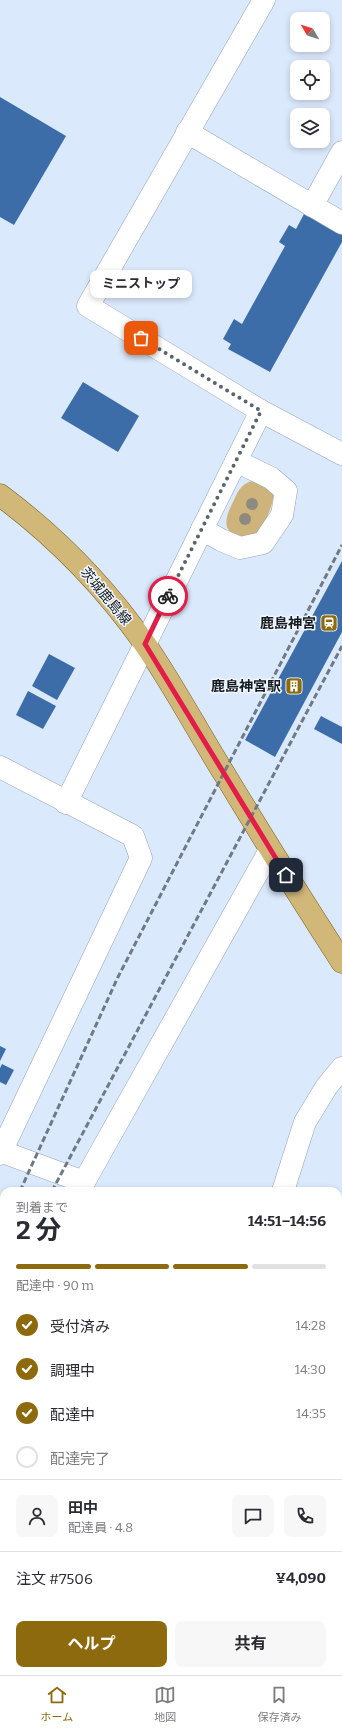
<!DOCTYPE html>
<html lang="ja">
<meta charset="utf-8">
<style>
:root{--surface:#fff;--page:#f7f7f7;--text:#2b2b33;--muted:#7c7c81;--line:#e1e1e2;--accent:#8d6a0d}
body{margin:0;font-family:Bitter,"Noto Sans JP",serif;background:var(--page);color:var(--text);height:100vh;display:flex;flex-direction:column;font-size:15px;white-space:nowrap}
*{box-sizing:border-box;margin:0}
p{font-size:13px;color:var(--muted)}
.icon{flex:none;width:22px;height:22px;fill:none;stroke:currentColor;stroke-width:2;stroke-linecap:round;stroke-linejoin:round}
.map{position:relative;flex:1;overflow:hidden}
.drawer{position:absolute;left:0px;top:1187px;width:342px;height:488px;display:flex;flex-direction:column;background:var(--surface);border-radius:12px 12px 0 0;box-shadow:0 2px 6px #0003}
.drawer>*{flex:none}
.needle{width:26px;rotate:309deg}
.controls{position:absolute;left:290px;top:12px;display:grid;gap:8px}
.controls a{display:grid;place-items:center;width:40px;height:40px;border-radius:8px;background:var(--surface);box-shadow:0 2px 6px #0003;font-size:20px}
.pin{position:absolute;display:grid;place-items:center;width:34px;height:34px;color:#fff;margin:-17px;border-radius:8px;box-shadow:0 2px 6px #0006}
.courier{position:absolute;display:grid;place-items:center;width:40px;height:40px;margin:-20px;border:3px solid #e11d48;border-radius:50%;background:#fff;color:#222;box-shadow:0 1px 5px #0007}
.bubble{position:absolute;height:28px;border-radius:8px;background:var(--surface);box-shadow:0 2px 6px #0003;font-size:13px;font-weight:700;line-height:28px;text-align:center}
.head em{font-style:normal;font-weight:700}
.head div{display:flex;flex-direction:column-reverse}
.head{display:flex;align-items:center;justify-content:space-between;height:68px;padding:0 16px}
h1{font-size:26px;font-weight:700;line-height:30px}
.bar{display:grid;grid-template-columns:repeat(4,1fr);gap:6px 4px;align-content:center;height:48px;padding:0 16px}
.bar i{height:5px;border-radius:3px;background:var(--line)}
.bar .current{background:var(--accent)}
.bar p{grid-column:span 4}
.line{display:flex;align-items:center;gap:10px;padding:0 16px;border-top:1px solid var(--line)}
.line div{flex:1}
.round{display:grid;place-items:center;flex:none;width:42px;height:42px;border-radius:8px;background:var(--page)}
ol{padding:0 16px;list-style:none}
li{display:flex;align-items:center;gap:12px;height:44px}
li p{margin-inline-start:auto}
li .icon{padding:4px;border-radius:50%;background:var(--accent);color:#fff;stroke-width:4}
li:last-child{color:var(--muted)}
li i{width:22px;height:22px;border:2px solid var(--line);border-radius:50%}
.primary-button{display:flex;gap:8px;margin-top:auto;padding:8px 16px}
.primary-button a{flex:1;height:46px;border-radius:8px;background:var(--accent);color:#fff;font-size:16px;font-weight:700;line-height:46px;text-align:center}
.primary-button a+a{background:var(--page);color:var(--text)}
.tabs{display:flex;justify-content:space-around;align-items:center;height:56px;border-top:1px solid var(--line);background:var(--surface);font-size:11px;color:var(--muted)}
.tabs a{display:grid;justify-items:center;gap:2px}
.tabs .current{color:var(--accent)}
.map>svg:first-child{display:block}
.green{fill:#ceb37a}
.building{fill:#3d6da9}
.lines{fill:none;stroke-linecap:round;stroke-linejoin:round}
.service-casing{stroke:#95a2b4;stroke-width:14}
.minor-casing{stroke:#95a2b4;stroke-width:23}
.tertiary-casing{stroke:#95a2b4;stroke-width:23}
.primary-casing{stroke:#7c6220;stroke-width:23}
.service{stroke:#fff;stroke-width:13}
.minor{stroke:#fff;stroke-width:22}
.tertiary{stroke:#fff;stroke-width:22}
.primary{stroke:#d1b879;stroke-width:22}
.rail{stroke:#707a86;stroke-width:3;stroke-dasharray:6 3;stroke-linecap:butt}
.tree{fill:#8d8b80}
.done{stroke:#5a636e;stroke-width:4;stroke-dasharray:0 7.2}
.route{stroke:#e11d48;stroke-width:5}
.labels{text-anchor:middle;stroke-width:3;stroke-linejoin:round;paint-order:stroke}
.street-label{font-size:14px;fill:#151b21;stroke:#f0f6fd}
.poi-label{font-size:14px;font-weight:bold;fill:#151b21;stroke:#f0f6fd;text-anchor:end}
</style>
<div class="map">
<svg width="342" height="1675" viewBox="0 0 342 1675">
<rect width="100%" height="100%" fill="#dbe9fc"/>
<g class="green">
<path d="M258 480 274 491C274 503 264 531 252 536 248 538 241 537 237 536 219 529 228 512 234 500 239 488 244 481 258 480Z"/>
<polygon points="4,1602 4,1671 338,1671 338,1610 342,1614 342,1675 0,1675 0,1603"/>
</g>
<g class="building">
<polygon points="0,97 66,136 14,225 0,217"/>
<polygon points="304,214 342,235 342,242 270,372 228,349 231,344 223,339 234,319 242,324 285,246 279,242 289,225 296,229"/>
<polygon points="83,382 139,416 118,452 61,418"/>
<polygon points="342,561 342,632 275,757 245,740"/>
<polygon points="49,654 75,668 57,700 32,686"/>
<polygon points="28,691 56,706 43,729 16,715"/>
<polygon points="321,716 342,727 342,744 314,729"/>
<polygon points="0,1046 6,1049 0,1061"/>
<polygon points="2,1064 14,1070 6,1085 0,1082 0,1068"/>
<polygon points="342,1209 342,1290 338,1293 338,1212"/>
<polygon points="0,1469 4,1471 4,1532 0,1530"/>
</g>
<g class="lines">
<g class="service-casing">
<polyline id="service" points="338,1488 342,1487"/>
</g>
<g class="minor-casing">
<g id="minor">
<polyline points="264,0 88,306 261,411 342,454"/>
<polyline points="187,132 342,223"/>
<polyline points="312,206 342,152"/>
<polyline points="202,529 221,540 240,548 263,543 282,515 286,491 271,478 236,461"/>
<polyline points="0,767 133,836 141,858 0,1154"/>
<polyline points="66,803 261,411"/>
<polyline points="0,1151 84,1182"/>
<polyline points="79,1191 270,850"/>
<polyline points="283,1191 305,1122 327,1086 342,1068"/>
<polyline points="0,1348 4,1339"/>
<polyline points="0,1433 4,1435"/>
</g>
</g>
<g class="tertiary-casing">
<polyline id="tertiary" points="338,1339 342,1345"/>
</g>
<g class="primary-casing">
<path id="primary" d="M0 495C55 536 105 587 145 644 174 686 198 732 225 775 263 838 302 900 342 962"/>
</g>
<use href="#service" class="service"/>
<use href="#minor" class="minor"/>
<use href="#tertiary" class="tertiary"/>
<use href="#primary" class="primary"/>
<g class="rail">
<polyline points="20,1191 118,977 342,545"/>
<polyline points="52,1191 342,646"/>
<polyline points="0,1233 4,1225"/>
<polyline points="0,1288 4,1281"/>
</g>
</g>
<g class="tree">
<circle cx="252" cy="504" r="6"/>
<circle cx="245" cy="519" r="6"/>
</g>
<g class="lines">
<polyline class="done" points="141,338 261,411 168,596"/>
<polyline class="route" points="168,596 145,644 286,875"/>
</g>
<defs>
<g id="station-square" transform="scale(0.9)"><rect x="-9" y="-9" width="18" height="18" rx="4" fill="#8d6a0d" stroke="#f0f6fd"/><path d="M-3-6H3Q5-6 5-4V2Q5 4 3 4L4.5 6H3L1.5 4h-3L-3 6H-4.5L-3 4Q-5 4-5 2V-4Q-5-6-3-6ZM-3.5-4v3h7v-3ZM-3.5 1v1.5H-2V1ZM2 1v1.5H3.5V1Z" fill="#fff"/></g>
<g id="building-square" transform="scale(0.9)"><rect x="-9" y="-9" width="18" height="18" rx="4" fill="#8d6a0d" stroke="#f0f6fd"/><path d="M-4-6H4V6H1V3H-1V6H-4ZM-2.5-4.3h1.7v1.8h-1.7ZM.8-4.3h1.7v1.8H.8ZM-2.5-1h1.7V.8h-1.7ZM.8-1h1.7V.8H.8Z" fill="#fff"/></g>
</defs>
<g fill-rule="evenodd">
<use href="#station-square" x="329" y="623"/>
<use href="#building-square" x="294" y="686"/>
</g>
<g class="labels">
<g class="street-label">
<text transform="translate(106 596) rotate(50)" y="5">茨城鹿島線</text>
</g>
<g class="poi-label">
<text x="316" y="628">鹿島神宮</text>
<text x="281" y="691">鹿島神宮駅</text>
</g>
</g>
</svg>
<div class="controls">
<a><svg class="needle" viewBox="-14 -14 28 28"><path d="M0-13l5 13h-10z" fill="#e53935"/><path d="M0 13l5-13h-10z" fill="#7c7c81"/></svg></a>
<a><svg class="icon" aria-label="locate" viewBox="0 0 24 24"><circle cx="12" cy="12" r="6"/><path d="M12 2v4M12 18v4M2 12h4M18 12h4"/></svg></a>
<a><svg class="icon" aria-label="layers" viewBox="0 0 24 24"><path d="M12 4l9 5-9 5-9-5zM3 14l9 5 9-5"/></svg></a>
</div>
<div class="pin" style="left:141px;top:338px;background:#ea580c"><svg class="icon" aria-label="bag" viewBox="0 0 24 24"><path d="M5 8h14l-1 12H6zM9 8a3 3 0 0 1 6 0"/></svg></div>
<div class="pin" style="left:286px;top:875px;background:#1f2937"><svg class="icon" aria-label="home" viewBox="0 0 24 24"><path d="M3 11l9-7 9 7M6 9v11h12V9"/></svg></div>
<div class="courier" style="left:168px;top:596px"><svg class="icon" aria-label="bike" viewBox="0 0 24 24"><circle cx="6" cy="16" r="4"/><circle cx="18" cy="16" r="4"/><path d="M6 16l4-8h5l3 8M10 8l3 8H6M13 5h3"/></svg></div>
<div class="bubble" style="left:90px;top:270px;width:102px">ミニストップ</div>
<section class="drawer">
<div class="head"><div><h1>2 分</h1><p>到着まで</p></div><em>14:51–14:56</em></div>
<div class="bar"><i class="current"></i><i class="current"></i><i class="current"></i><i></i><p>配達中 · 90 m</p></div>
<ol>
<li><svg class="icon" aria-label="check" viewBox="0 0 24 24"><path d="M5 12l5 5 9-10"/></svg>受付済み<p>14:28</p></li>
<li><svg class="icon" aria-label="check" viewBox="0 0 24 24"><path d="M5 12l5 5 9-10"/></svg>調理中<p>14:30</p></li>
<li><svg class="icon" aria-label="check" viewBox="0 0 24 24"><path d="M5 12l5 5 9-10"/></svg>配達中<p>14:35</p></li>
<li><i></i>配達完了</li>
</ol>
<div class="line" style="height:72px"><a class="round"><svg class="icon" aria-label="person" viewBox="0 0 24 24"><circle cx="12" cy="8" r="4"/><path d="M4 21q1-7 8-7t8 7"/></svg></a><div><b>田中</b><p>配達員 · 4.8</p></div><a class="round"><svg class="icon" aria-label="chat" viewBox="0 0 24 24"><path d="M4 5h16v11H9l-5 4z"/></svg></a><a class="round"><svg class="icon" aria-label="phone" viewBox="0 0 24 24"><path d="M5 4h4l2 5-3 2q2 4 5 5l2-3 5 2v4C11 20 4 13 5 4z"/></svg></a></div>
<div class="line" style="height:52px"><div>注文 #7506</div><b>¥4,090</b></div>
<div class="primary-button"><a>ヘルプ</a><a>共有</a></div>
</section>
</div>
<nav class="tabs">
<a class="current"><svg class="icon" aria-label="home" viewBox="0 0 24 24"><path d="M3 11l9-7 9 7M6 9v11h12V9"/></svg>ホーム</a>
<a><svg class="icon" aria-label="map" viewBox="0 0 24 24"><path d="M3 6l6-2 6 2 6-2v14l-6 2-6-2-6 2zM9 4v14M15 6v14"/></svg>地図</a>
<a><svg class="icon" aria-label="saved" viewBox="0 0 24 24"><path d="M7 4h10v16l-5-4-5 4z"/></svg>保存済み</a>
</nav>
